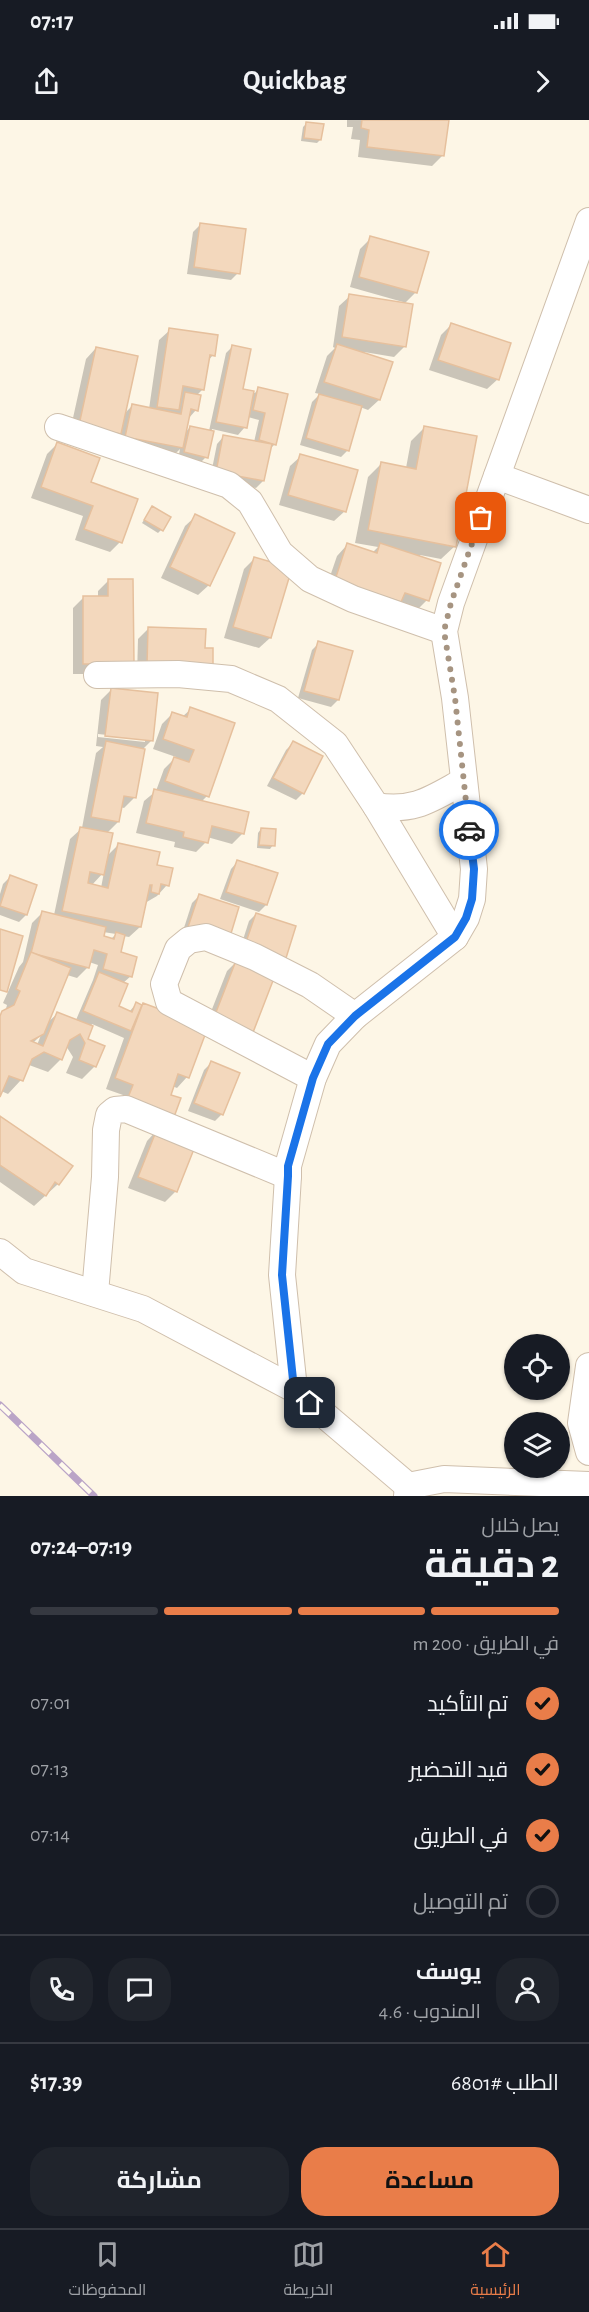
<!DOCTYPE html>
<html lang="ar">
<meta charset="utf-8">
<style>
:root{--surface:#171b24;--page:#20242c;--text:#f1f3f6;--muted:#9ea1a6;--line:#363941;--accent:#e97d49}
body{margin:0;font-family:"Alegreya Sans",Cairo,sans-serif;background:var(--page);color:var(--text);direction:rtl;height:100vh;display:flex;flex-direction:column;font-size:22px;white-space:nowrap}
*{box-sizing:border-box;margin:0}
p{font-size:20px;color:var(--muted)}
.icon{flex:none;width:33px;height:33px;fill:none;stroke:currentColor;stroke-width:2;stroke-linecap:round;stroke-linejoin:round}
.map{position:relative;height:1376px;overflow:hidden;direction:ltr}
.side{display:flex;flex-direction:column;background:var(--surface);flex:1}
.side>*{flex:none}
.fabs{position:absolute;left:504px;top:1214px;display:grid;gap:12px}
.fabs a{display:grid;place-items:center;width:66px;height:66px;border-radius:50%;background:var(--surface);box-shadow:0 2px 4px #0004;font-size:30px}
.pin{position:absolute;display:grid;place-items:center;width:51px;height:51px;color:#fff;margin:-26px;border-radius:12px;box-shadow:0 3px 9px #0006}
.courier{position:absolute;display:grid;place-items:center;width:60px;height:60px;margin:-30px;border:4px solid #1a73e8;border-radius:50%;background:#fff;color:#222;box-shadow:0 2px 8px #0007}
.summary em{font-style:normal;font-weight:700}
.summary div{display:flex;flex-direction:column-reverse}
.summary{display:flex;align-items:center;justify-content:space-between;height:102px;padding:0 30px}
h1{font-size:39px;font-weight:700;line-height:45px}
.bar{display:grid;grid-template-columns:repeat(4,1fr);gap:9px 6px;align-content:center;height:72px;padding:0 30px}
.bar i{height:8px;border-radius:4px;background:var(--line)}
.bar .on{background:var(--accent)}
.bar p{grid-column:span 4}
.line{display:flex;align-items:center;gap:15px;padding:0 30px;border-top:2px solid var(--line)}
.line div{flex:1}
.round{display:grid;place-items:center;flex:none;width:63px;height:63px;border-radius:24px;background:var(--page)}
ol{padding:0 30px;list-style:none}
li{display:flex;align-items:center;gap:18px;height:66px}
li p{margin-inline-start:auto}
li .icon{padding:6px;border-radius:50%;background:var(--accent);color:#111;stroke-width:4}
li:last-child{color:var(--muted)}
li i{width:33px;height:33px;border:3px solid var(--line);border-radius:50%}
.button{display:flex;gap:12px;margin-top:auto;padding:12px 30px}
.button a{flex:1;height:69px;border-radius:24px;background:var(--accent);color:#111;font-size:24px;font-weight:700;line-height:69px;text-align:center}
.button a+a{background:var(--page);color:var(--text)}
.status{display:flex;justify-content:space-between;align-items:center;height:42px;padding:0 30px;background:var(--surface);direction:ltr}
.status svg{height:16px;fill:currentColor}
header{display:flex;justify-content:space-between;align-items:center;height:78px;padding:0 30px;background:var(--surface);font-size:27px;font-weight:700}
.tabs{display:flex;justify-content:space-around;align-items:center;height:84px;border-top:2px solid var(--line);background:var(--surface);font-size:16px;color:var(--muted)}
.tabs a{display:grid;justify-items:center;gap:3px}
.tabs .on{color:var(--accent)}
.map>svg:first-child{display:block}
.shadow{fill:#0003;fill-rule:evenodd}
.building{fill:#f3d8bd;stroke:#e6c09d;stroke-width:1.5}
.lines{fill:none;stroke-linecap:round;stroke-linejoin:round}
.street-casing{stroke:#cfbfac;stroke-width:28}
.street{stroke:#fff;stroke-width:26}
.rail-casing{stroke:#baa4c7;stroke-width:7}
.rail{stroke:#fffaed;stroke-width:4.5;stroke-dasharray:14;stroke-linecap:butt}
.done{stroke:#a69481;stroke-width:6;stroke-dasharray:0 10.8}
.route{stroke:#1a73e8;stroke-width:8}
</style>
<div class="status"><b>07:17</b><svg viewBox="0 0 49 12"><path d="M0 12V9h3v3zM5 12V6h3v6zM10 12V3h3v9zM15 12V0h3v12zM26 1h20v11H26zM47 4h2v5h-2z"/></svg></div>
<header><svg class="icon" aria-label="forward" viewBox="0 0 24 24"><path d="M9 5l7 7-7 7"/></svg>Quickbag<svg class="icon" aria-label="share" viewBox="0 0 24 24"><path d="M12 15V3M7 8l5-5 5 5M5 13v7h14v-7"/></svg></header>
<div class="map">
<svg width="589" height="1376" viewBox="0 0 589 1376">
<rect width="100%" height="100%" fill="#fdf6e6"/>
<g class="shadow">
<polygon points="347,0 447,0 443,35 432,46 358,37 360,20 351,19 353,7 347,7"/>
<polygon points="306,4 320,20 317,23 301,21 303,7"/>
<polygon points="200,105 238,153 231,160 187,154 193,112"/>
<polygon points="371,118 416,172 404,184 405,226 394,237 364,232 379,280 368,290 360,287 348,330 341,337 300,325 312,282 320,274 315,273 327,236 335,228 333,227 339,186 350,176 403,184 403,182 350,167 360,129"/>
<polygon points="451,205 498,259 487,269 429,250 441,215"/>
<polygon points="170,210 213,235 207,242 203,269 197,275 196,290 188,299 185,313 190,307 209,311 226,233 233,226 241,270 255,273 258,269 275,324 269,330 263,361 256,368 210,359 217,324 224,316 254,322 259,300 248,297 245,307 238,315 212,309 206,337 199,344 178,339 180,329 171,338 69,316 86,239 96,228 124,294 132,286 149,289 159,220"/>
<polygon points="424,308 455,426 441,439 420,435 427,480 417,490 325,471 337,436 347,425 372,433 378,427 355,423 368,357 382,343 406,348 411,321"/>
<polygon points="57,324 89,363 120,422 110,432 75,420 83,396 31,378 47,334"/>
<polygon points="301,336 345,391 334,401 279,385 290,346"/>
<polygon points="152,388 161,410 158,413 142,403"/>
<polygon points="196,396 209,465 198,475 161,458 185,406"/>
<polygon points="254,439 290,449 270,518 259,528 224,518 244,449"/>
<polygon points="108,461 122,554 73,554 73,488 83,478 98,478 98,471"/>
<polygon points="148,509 204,529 137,555 138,519"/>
<polygon points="319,523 351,532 338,580 331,587 298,578 312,530"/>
<path d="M111 570 152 620 144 628 134 678 124 688 120 687 118 702 106 714V737L118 725 156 746 167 765 157 776 145 783 140 807 129 817 123 816 119 834 131 856 123 863 117 887 129 892 136 884 143 885 205 907 227 851 238 840 274 854 204 911 187 957 177 968 172 966 118 991 123 975 106 969 124 918 92 904 86 920 95 946 82 959 66 953 73 937 66 926 61 939 48 952 29 945 21 960 8 974 1 971 0 973V895L5 892 7 885 3 883 19 847 23 842 32 803 43 792 54 795 70 719 82 708 96 633 103 627 96 626 101 580ZM98 614 145 619V622L98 617ZM104 752 101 768 91 766ZM103 812 116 814 111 819 102 817ZM89 842 98 845 93 860 76 900 58 893 46 904 67 855 77 858 88 847ZM41 915 37 925 33 923Z"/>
<polygon points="191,589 207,676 201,682 243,713 232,724 207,717 206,722 196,732 174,727 175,722 136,713 144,681 156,671 164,649 176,637 153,629 162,604 173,593 182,597"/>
<polygon points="293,623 321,637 303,673 296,680 267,666 286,630"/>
<polygon points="261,709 273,725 270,729 257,728 258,713"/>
<polygon points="238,741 266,785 259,792 220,779 231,749"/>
<polygon points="10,757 36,766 26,795 19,802 0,795 0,774 3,764"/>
<polygon points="199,776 237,788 182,814 192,783"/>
<polygon points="256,794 284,837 277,844 239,832 249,801"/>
<polygon points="211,943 222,994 215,1001 188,991 204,950"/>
<polygon points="0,998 58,1064 34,1086 0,1062"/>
<polygon points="157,1010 176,1071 165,1082 128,1068 147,1021"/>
</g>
<g class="building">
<polygon points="362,0 449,0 444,36 367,27 369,10 361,8"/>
<polygon points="306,2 324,4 321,20 304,18"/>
<polygon points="200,103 246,109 240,154 194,147"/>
<polygon points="370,116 429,132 417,173 359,157"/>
<polygon points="349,174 413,184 406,227 342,217"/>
<polygon points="451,203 511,223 499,260 438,240"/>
<polygon points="169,208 218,215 215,236 210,235 204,270 183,266 179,290 157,287"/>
<polygon points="337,224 393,242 380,280 324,262"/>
<polygon points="232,225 251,229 243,269 254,271 247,308 216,302"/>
<polygon points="96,227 138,236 121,314 79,305"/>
<polygon points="258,267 288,274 276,325 259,320 265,293 253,290"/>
<polygon points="185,272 201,275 198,291 191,289 183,328 125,317 132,284 181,294"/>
<polygon points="319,274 362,286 349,331 306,318"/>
<polygon points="190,306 214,311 208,338 184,332"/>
<polygon points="424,306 477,316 456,427 368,410 381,342 416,349"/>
<polygon points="223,315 272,324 264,361 216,352"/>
<polygon points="57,322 100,338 91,362 138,379 122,423 84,409 93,386 41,367"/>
<polygon points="300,334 358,350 346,392 288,375"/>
<polygon points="152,386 171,397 163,411 144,400"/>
<polygon points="195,394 235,413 210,466 170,447"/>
<polygon points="347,423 377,433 380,423 441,443 429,481 405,473 401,482 335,460"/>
<polygon points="254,437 292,448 271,518 233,507"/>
<polygon points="108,459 133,459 134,544 83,544 83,476 108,476"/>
<polygon points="148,507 206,509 205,528 213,528 213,547 147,545"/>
<polygon points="318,521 353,531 339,580 304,571"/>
<polygon points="111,568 158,573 153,621 105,616"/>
<polygon points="190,587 235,603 209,677 165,661 174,637 189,642 194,630 163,619 172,592 187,597"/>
<polygon points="106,621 145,629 136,678 124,676 119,702 91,697"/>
<polygon points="293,621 323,636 304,674 273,658"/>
<polygon points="154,669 249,692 244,714 212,706 208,723 183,717 184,712 146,703"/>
<polygon points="80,707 113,713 104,755 90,752 88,763 108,768 118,723 160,732 157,745 173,748 169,766 161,764 159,774 151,772 152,765 150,765 141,807 62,791"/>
<polygon points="261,708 276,709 275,726 259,725"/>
<polygon points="237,740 278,753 267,785 226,772"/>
<polygon points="10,755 37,765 27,795 0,786"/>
<polygon points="199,774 239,787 229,820 188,807"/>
<polygon points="42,791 106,807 104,816 114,819 116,812 125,815 121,832 137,837 132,857 103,849 107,834 94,830 89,848 31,833"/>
<polygon points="256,793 296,806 286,838 245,825"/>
<polygon points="0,809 23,816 7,872 0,870"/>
<polygon points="31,832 71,848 44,914 31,921 43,926 57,892 93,906 88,919 105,926 96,947 79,940 85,923 80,914 70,920 62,940 44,932 32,939 23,961 9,956 0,977 0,896 2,891 14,885 20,871 16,869"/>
<polygon points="237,838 276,853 252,915 213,900"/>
<polygon points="99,852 128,864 119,886 132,892 136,882 142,885 131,911 83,891"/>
<polygon points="143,883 208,907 189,958 178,954 171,975 181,978 174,997 127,980 133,965 115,958"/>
<polygon points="211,941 240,953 223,995 194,983"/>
<polygon points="0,996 73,1046 59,1065 55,1062 46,1076 0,1045"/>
<polygon points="157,1009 196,1024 177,1072 138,1057"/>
</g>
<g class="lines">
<g class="street-casing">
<g id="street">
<polyline points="58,307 229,365 250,382 280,433 310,459 353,479 444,511"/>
<polyline points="497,356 589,390"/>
<polyline points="97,555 178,554 231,559 278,579 335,624 376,686 455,817"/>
<path d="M376 686C415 692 431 679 464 661"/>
<polyline points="313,958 169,882 164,864 178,829 189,820 206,817 255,837 310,865 355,896"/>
<polyline points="0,1132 24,1151 143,1189 294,1269 408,1366"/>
<polyline points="95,1173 105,1057 106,1010 109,995 115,990 126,989 288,1056"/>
<polyline points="589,1246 581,1303 589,1332"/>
<polyline points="294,1269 282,1155 288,1056 288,1046 313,958 328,924 355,896 455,817 466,798 472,779 474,749 455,578 444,511 451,483 589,101"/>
<polyline points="407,1376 408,1366 444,1359 589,1365"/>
</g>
</g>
<use href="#street" class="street"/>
<g class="rail-casing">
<polyline id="rail" points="0,1285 94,1376"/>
</g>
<use href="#rail" class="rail"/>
</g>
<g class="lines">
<polyline class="done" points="469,710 455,578 444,511 451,483 481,398"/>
<polyline class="route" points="310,1283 294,1269 282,1155 288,1056 288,1046 313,958 328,924 355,896 455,817 466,798 472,779 474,749 469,710"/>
</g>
</svg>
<div class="fabs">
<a><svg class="icon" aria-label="locate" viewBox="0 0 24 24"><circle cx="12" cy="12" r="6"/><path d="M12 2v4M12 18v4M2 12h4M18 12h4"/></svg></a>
<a><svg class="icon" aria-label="layers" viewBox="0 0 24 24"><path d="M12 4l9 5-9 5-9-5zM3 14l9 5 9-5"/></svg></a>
</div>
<div class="pin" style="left:481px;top:398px;background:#ea580c"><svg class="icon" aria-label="bag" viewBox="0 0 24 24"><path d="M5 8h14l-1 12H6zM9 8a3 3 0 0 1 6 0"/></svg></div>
<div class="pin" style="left:310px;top:1283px;background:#1f2937"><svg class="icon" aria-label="home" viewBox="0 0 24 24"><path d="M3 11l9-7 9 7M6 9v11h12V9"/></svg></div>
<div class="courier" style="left:469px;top:710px"><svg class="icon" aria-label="car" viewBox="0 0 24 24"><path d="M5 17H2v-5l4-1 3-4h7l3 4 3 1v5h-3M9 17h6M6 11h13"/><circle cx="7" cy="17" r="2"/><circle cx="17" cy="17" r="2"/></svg></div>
</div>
<section class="side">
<div class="summary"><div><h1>2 دقيقة</h1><p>يصل خلال</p></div><em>07:19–07:24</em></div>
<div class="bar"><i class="on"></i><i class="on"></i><i class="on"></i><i></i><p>في الطريق · 200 m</p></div>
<ol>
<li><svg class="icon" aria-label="check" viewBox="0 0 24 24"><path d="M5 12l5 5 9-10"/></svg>تم التأكيد<p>07:01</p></li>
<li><svg class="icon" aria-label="check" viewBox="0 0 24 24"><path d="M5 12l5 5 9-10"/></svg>قيد التحضير<p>07:13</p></li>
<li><svg class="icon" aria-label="check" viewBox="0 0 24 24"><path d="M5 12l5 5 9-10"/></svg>في الطريق<p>07:14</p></li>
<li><i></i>تم التوصيل</li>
</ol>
<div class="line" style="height:108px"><a class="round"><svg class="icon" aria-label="person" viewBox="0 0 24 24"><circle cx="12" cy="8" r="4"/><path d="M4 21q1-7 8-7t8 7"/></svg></a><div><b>يوسف</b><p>المندوب · 4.6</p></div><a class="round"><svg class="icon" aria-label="chat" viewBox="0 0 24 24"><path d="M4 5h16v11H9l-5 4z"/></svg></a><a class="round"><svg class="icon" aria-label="phone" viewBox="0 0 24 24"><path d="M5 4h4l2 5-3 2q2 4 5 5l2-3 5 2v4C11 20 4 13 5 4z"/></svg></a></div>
<div class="line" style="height:78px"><div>الطلب #6801</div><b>$17.39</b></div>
<div class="button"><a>مساعدة</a><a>مشاركة</a></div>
</section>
<nav class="tabs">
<a class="on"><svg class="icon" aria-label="home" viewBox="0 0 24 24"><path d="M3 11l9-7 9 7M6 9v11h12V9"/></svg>الرئيسية</a>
<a><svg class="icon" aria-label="map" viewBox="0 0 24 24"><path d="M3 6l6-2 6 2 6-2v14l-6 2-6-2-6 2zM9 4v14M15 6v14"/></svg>الخريطة</a>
<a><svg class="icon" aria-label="saved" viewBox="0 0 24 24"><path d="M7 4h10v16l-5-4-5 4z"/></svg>المحفوظات</a>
</nav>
